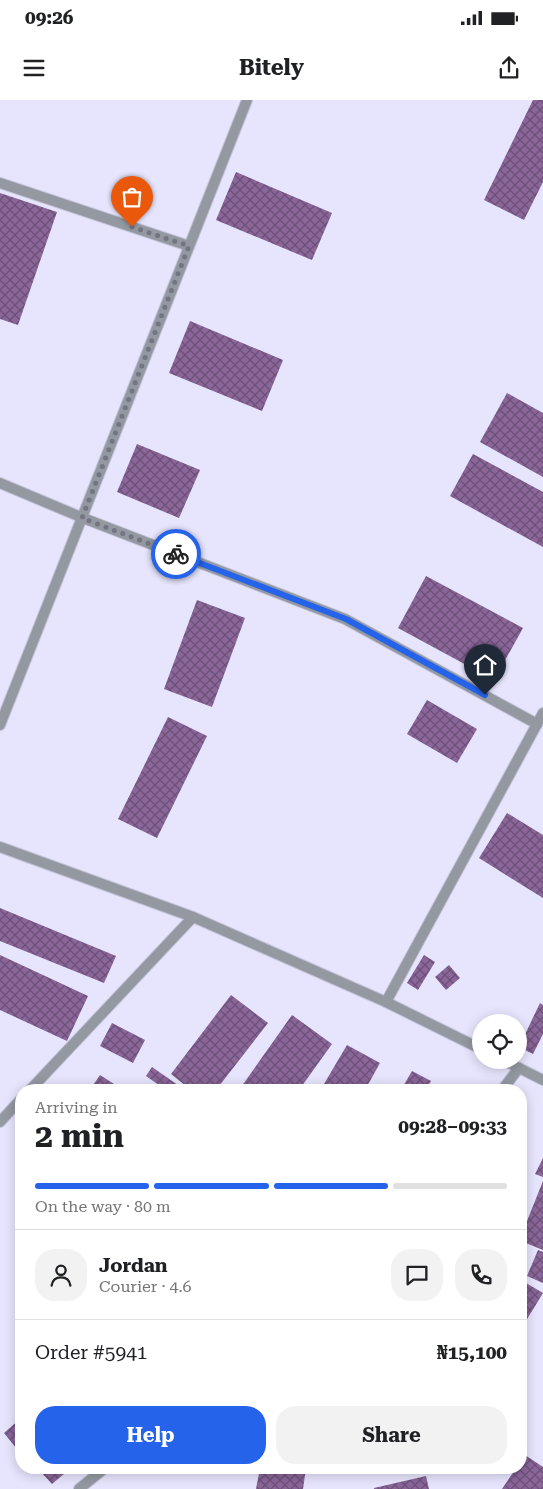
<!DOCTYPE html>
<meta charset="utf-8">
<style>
:root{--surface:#fff;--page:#f2f2f2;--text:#202124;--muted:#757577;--line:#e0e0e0;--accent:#2563eb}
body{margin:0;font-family:"Roboto Serif",serif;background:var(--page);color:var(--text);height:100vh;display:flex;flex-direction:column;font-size:19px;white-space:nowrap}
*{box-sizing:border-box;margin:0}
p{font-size:16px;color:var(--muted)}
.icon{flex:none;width:28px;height:28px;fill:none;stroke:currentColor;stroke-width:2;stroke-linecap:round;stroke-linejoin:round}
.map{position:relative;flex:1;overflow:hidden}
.drawer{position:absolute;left:15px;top:984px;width:512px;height:390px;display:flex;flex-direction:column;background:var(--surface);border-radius:20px;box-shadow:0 2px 12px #0003}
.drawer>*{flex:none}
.buttons{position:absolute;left:472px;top:914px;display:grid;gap:10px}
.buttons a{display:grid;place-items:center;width:55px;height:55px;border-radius:50%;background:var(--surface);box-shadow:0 2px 12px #0003;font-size:25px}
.pin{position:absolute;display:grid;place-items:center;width:42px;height:42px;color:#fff;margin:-51px -21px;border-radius:50% 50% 50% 0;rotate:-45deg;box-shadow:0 0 5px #0007}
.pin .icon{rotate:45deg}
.courier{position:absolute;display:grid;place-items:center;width:50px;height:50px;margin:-25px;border:4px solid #2563eb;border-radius:50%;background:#fff;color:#222;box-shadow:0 1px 6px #0007}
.overview em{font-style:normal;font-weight:700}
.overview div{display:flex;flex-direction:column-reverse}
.overview{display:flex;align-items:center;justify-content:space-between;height:85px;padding:0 20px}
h1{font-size:32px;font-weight:700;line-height:38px}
.bar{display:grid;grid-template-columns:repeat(4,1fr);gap:8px 5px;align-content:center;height:60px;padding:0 20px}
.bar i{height:6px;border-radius:4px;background:var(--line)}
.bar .selected{background:var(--accent)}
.bar p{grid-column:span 4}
.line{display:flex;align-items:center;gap:12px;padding:0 20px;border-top:1px solid var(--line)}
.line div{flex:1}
.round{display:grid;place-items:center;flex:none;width:52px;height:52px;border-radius:20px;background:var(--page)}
.button{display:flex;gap:10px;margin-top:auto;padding:10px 20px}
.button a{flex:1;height:58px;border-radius:20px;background:var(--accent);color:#fff;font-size:20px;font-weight:700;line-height:58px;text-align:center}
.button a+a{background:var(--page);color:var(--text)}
.status{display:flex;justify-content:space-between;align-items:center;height:35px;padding:0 25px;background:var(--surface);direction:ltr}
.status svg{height:14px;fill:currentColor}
header{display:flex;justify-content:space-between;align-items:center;height:65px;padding:0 20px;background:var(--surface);font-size:22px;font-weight:700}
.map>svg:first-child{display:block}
.building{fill:url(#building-cross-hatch)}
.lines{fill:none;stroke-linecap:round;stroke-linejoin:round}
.street-casing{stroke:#c3c2d7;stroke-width:12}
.street{stroke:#9398a1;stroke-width:10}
.done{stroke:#757483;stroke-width:5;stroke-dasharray:0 9}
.route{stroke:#2563eb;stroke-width:6}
</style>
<div class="status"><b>09:26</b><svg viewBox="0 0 49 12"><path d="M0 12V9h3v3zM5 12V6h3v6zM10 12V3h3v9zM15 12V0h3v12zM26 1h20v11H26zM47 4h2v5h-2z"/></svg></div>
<header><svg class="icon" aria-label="menu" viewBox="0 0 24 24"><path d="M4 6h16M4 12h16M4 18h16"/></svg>Bitely<svg class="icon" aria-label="share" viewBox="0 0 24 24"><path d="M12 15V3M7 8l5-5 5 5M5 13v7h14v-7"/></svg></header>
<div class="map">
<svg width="543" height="1389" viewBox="0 0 543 1389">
<defs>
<pattern id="building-cross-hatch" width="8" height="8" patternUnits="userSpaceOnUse" patternTransform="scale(1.25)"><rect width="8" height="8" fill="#8a6699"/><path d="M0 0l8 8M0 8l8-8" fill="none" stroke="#6c5078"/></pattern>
</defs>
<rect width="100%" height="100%" fill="#e6e5fd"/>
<g class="building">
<polygon points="533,0 543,0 543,82 524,120 484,100"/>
<polygon points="236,72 332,113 312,160 216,120"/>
<polygon points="0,93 57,112 18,225 0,219"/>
<polygon points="190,221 283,260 262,311 169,273"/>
<polygon points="507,293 543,313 543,377 480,342"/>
<polygon points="137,344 200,370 179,418 117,392"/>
<polygon points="473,354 543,392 543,447 450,396"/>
<polygon points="426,476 523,528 494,580 398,528"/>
<polygon points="197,500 245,518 212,607 164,589"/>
<polygon points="427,600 477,629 457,663 407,634"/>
<polygon points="168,617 207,636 157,738 118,719"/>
<polygon points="507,713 543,735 543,798 479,758"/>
<polygon points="0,808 116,856 104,883 0,841"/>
<polygon points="0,855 88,896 67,941 0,910"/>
<polygon points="424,855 435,862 418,890 407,883"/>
<polygon points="449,865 460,878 446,890 435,877"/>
<polygon points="231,895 268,923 216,990 191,990 171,974"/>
<polygon points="540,903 543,905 543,934 533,954 519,947"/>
<polygon points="292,915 332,944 299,990 239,990"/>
<polygon points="112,923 145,940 133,963 100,946"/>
<polygon points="347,945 380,963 365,990 321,989"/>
<polygon points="152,967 185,990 166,990 146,976"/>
<polygon points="412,971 431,981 426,990 401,990"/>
<polygon points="100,975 114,984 110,990 93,990 91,988"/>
<polygon points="543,1058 543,1077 535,1074"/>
<polygon points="543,1081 543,1150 521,1141 521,1136"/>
<polygon points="538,1150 543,1152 543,1183 527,1176"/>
<polygon points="521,1180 543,1193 521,1229"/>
<polygon points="21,1318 21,1354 4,1333"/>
<polygon points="525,1355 543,1367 543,1389 502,1389 516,1368 521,1368 521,1360"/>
<polygon points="44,1368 71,1368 52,1384 40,1371"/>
<polygon points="260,1368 306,1368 303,1389 256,1389"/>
<polygon points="426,1376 429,1389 374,1389 374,1388"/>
</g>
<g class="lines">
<g class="street-casing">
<g id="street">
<polyline points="0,83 189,146"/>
<polyline points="0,383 83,418 345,519 537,624"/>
<polyline points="0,625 247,0"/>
<polyline points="0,747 193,817 386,902 481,949"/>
<polyline points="386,902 543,613"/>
<polyline points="503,960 543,980"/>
<polyline points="30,990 193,817"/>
<polyline points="502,990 519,968"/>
<polyline points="0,1022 21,999"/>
<polyline points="79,1389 105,1368"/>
</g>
</g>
<use href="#street" class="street"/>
</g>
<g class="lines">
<polyline class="done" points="132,127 189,146 82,418 176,454"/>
<polyline class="route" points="176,454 346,519 485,595"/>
</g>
</svg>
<div class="buttons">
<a><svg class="icon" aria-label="locate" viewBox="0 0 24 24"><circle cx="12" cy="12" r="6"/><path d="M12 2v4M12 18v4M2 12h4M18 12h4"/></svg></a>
</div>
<div class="pin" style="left:132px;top:127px;background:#ea580c"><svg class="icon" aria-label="bag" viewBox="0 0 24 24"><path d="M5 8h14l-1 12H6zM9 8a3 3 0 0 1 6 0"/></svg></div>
<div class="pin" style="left:485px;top:595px;background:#1f2937"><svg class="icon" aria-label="home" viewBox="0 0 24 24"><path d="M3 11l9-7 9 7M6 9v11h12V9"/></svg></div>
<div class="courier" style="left:176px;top:454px"><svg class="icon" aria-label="bike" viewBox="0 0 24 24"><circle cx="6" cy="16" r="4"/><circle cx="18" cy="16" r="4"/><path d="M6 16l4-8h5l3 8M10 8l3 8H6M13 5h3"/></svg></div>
<section class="drawer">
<div class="overview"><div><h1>2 min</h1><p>Arriving in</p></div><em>09:28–09:33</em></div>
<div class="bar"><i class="selected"></i><i class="selected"></i><i class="selected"></i><i></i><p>On the way · 80 m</p></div>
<div class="line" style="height:90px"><a class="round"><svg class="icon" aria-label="person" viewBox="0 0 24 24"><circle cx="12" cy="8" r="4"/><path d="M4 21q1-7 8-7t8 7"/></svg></a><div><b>Jordan</b><p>Courier · 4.6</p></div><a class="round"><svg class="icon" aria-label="chat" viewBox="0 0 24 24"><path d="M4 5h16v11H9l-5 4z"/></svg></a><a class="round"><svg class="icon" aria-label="phone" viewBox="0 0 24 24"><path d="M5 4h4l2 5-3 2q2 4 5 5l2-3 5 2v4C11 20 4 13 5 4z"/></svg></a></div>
<div class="line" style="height:65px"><div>Order #5941</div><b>₦15,100</b></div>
<div class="button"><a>Help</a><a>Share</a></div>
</section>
</div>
